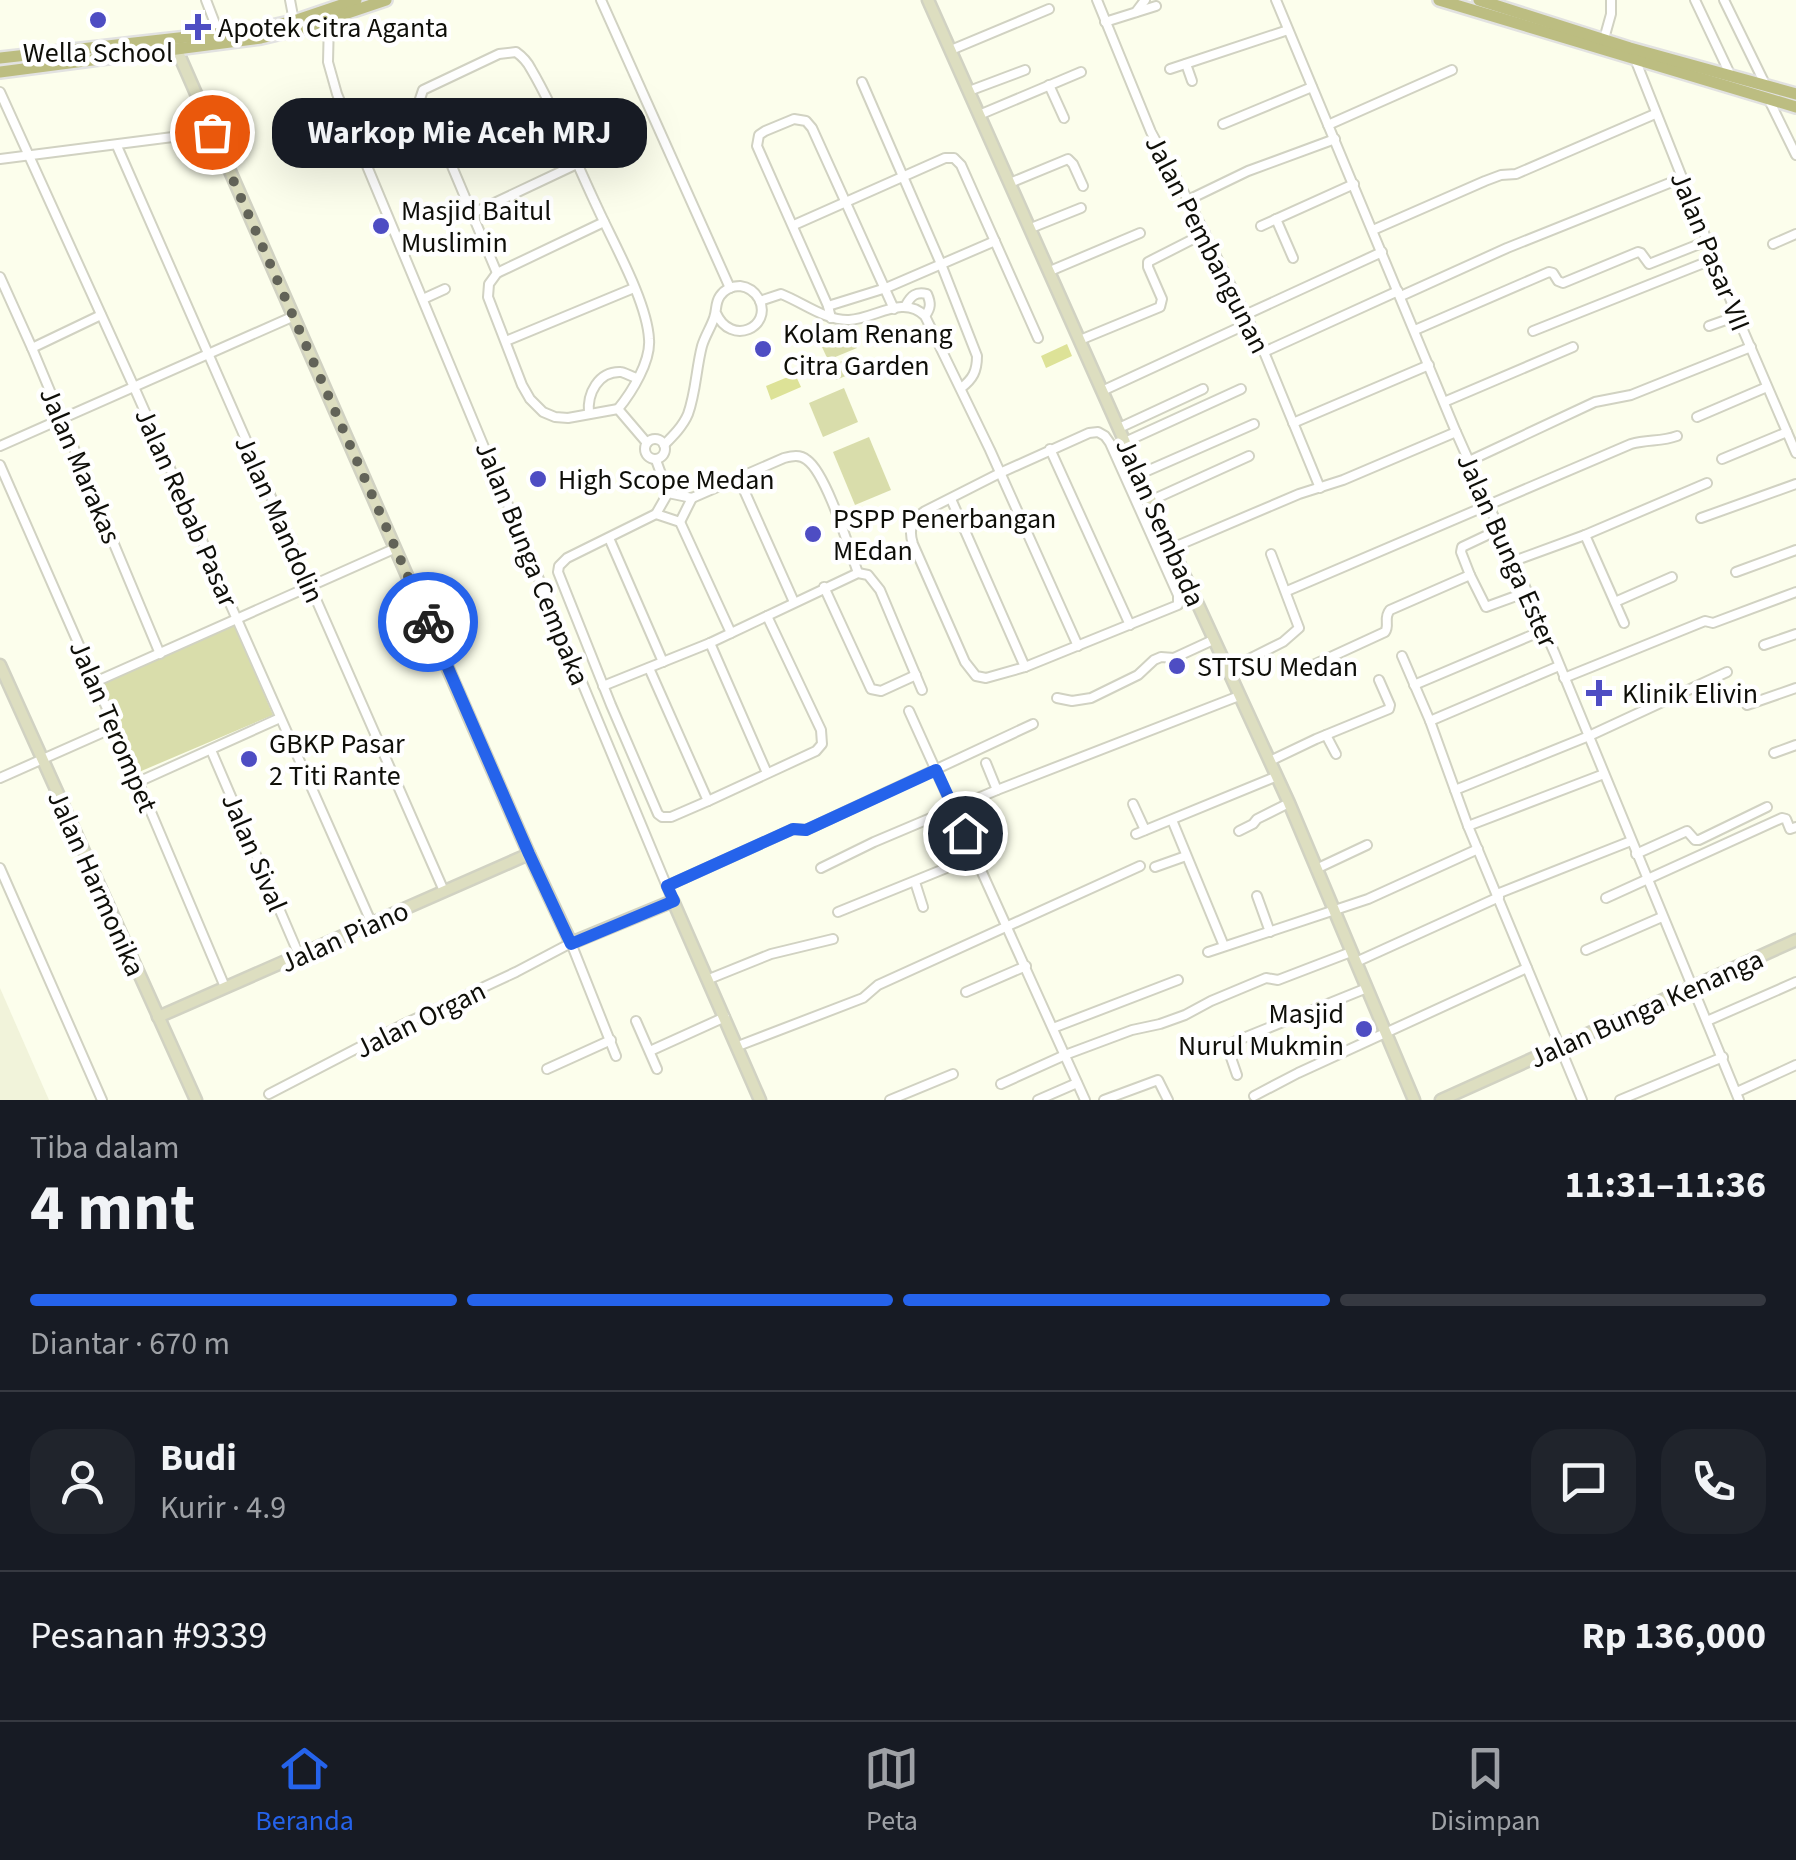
<!DOCTYPE html>
<html lang="id">
<meta charset="utf-8">
<style>
:root{--surface:#171b24;--page:#20242c;--text:#f1f3f6;--muted:#9ea1a6;--line:#363941;--accent:#2563eb}
body{margin:0;font-family:"Source Sans 3",sans-serif;background:var(--page);color:var(--text);height:100vh;display:flex;flex-direction:column;font-size:38px;white-space:nowrap}
*{box-sizing:border-box;margin:0}
p{font-size:32px;color:var(--muted)}
.icon{flex:none;width:55px;height:55px;fill:none;stroke:currentColor;stroke-width:2;stroke-linecap:round;stroke-linejoin:round}
.map{position:relative;height:1100px;overflow:hidden}
.panel{display:flex;flex-direction:column;background:var(--surface);flex:1}
.panel>*{flex:none}
.pin{position:absolute;display:grid;place-items:center;width:85px;height:85px;color:#fff;margin:-42px;border:5px solid #fff;border-radius:50%;box-shadow:0 2px 10px #0007}
.courier{position:absolute;display:grid;place-items:center;width:100px;height:100px;margin:-50px;border:8px solid #2563eb;border-radius:50%;background:#fff;color:#222;box-shadow:0 2px 12px #0007}
.bubble{position:absolute;height:70px;border-radius:30px;background:var(--surface);box-shadow:0 10px 40px #0002;font-size:32px;font-weight:700;line-height:70px;text-align:center}
.overview em{font-style:normal;font-weight:700}
.overview div{display:flex;flex-direction:column-reverse}
.overview{display:flex;align-items:center;justify-content:space-between;height:170px;padding:0 30px}
h1{font-size:65px;font-weight:700;line-height:75px}
.bar{display:grid;grid-template-columns:repeat(4,1fr);gap:15px 10px;align-content:center;height:120px;padding:0 30px}
.bar i{height:12px;border-radius:8px;background:var(--line)}
.bar .current{background:var(--accent)}
.bar p{grid-column:span 4}
.line{display:flex;align-items:center;gap:25px;padding:0 30px;border-top:2px solid var(--line)}
.line div{flex:1}
.round{display:grid;place-items:center;flex:none;width:105px;height:105px;border-radius:30px;background:var(--page)}
.menu{display:flex;justify-content:space-around;align-items:center;height:140px;border-top:2px solid var(--line);background:var(--surface);font-size:28px;color:var(--muted)}
.menu a{display:grid;justify-items:center;gap:5px}
.menu .current{color:var(--accent)}
.map>svg:first-child{display:block}
.built{fill:#f1f3da}
.green{fill:#d9ddab}
.water{fill:#dde297}
.lines{fill:none;stroke-linecap:round;stroke-linejoin:round}
.street-casing{stroke:#d1d2c2;stroke-width:12}
.secondary-casing{stroke:#d1d2c2;stroke-width:15}
.primary-casing{stroke:#e2e2e1;stroke-width:16}
.street{stroke:#fff;stroke-width:8}
.secondary{stroke:#dddec0;stroke-width:10}
.primary{stroke:#bcbd81;stroke-width:11}
.done{stroke:#626358;stroke-width:10;stroke-dasharray:0 18}
.route{stroke:#2563eb;stroke-width:12}
.poi-dot{fill:#4e4dc3;stroke:#fff;stroke-width:4}
.labels{text-anchor:middle;stroke-width:9;stroke-linejoin:round;paint-order:stroke}
.poi-label{font-size:28px;fill:#0f0f09;stroke:#fff;text-anchor:start}
.street-label{font-size:28px;fill:#0f0f09;stroke:#fff}
</style>
<div class="map">
<svg width="1796" height="1100" viewBox="0 0 1796 1100">
<rect width="100%" height="100%" fill="#fcfeec"/>
<polygon class="built" points="0,988 49,1100 0,1100"/>
<g class="green">
<polygon points="851,334 857,348 828,360 822,347"/>
<polygon points="859,354 865,368 836,380 830,366"/>
<polygon points="844,388 858,422 823,437 809,403"/>
<polygon points="869,437 891,490 855,505 833,452"/>
<polygon points="234,623 273,715 139,772 102,684"/>
</g>
<g class="water">
<polygon points="1067,344 1072,356 1046,368 1041,356"/>
<polygon points="795,374 801,387 771,400 766,386"/>
</g>
<g class="lines">
<g class="street-casing">
<g id="street">
<polyline points="206,0 219,34"/>
<polyline points="290,0 294,21"/>
<polyline points="601,0 730,288"/>
<polyline points="1097,0 1151,132 1188,200 1264,352 1320,488"/>
<polyline points="1276,0 1456,432 1555,654 1739,1100"/>
<polyline points="1695,0 1730,74"/>
<polyline points="1724,0 1765,84"/>
<polyline points="1136,12 1145,0"/>
<polyline points="329,20 328,62 337,94 673,901"/>
<polyline points="1105,22 1156,6"/>
<polyline points="1604,39 1611,14 1611,0"/>
<polyline points="951,50 1049,9"/>
<polyline points="1635,59 1737,316 1796,453"/>
<polyline points="1186,64 1192,81"/>
<polyline points="1170,69 1288,30"/>
<path d="M862 82 941 264 977 356C977 371 973 379 961 388"/>
<polyline points="1049,85 1064,118"/>
<polyline points="969,91 1025,70"/>
<polyline points="0,92 134,387 372,924"/>
<polyline points="1768,98 1796,155"/>
<polyline points="979,115 1081,72"/>
<polyline points="1223,124 1312,87"/>
<polyline points="1328,125 1452,70"/>
<polyline points="117,146 444,891"/>
<polyline points="446,152 549,103"/>
<polyline points="0,159 212,132"/>
<polyline points="1010,183 1068,159 1073,164 1083,186"/>
<polyline points="1188,200 1248,171 1335,139"/>
<polyline points="473,213 577,164"/>
<polyline points="1276,219 1293,258"/>
<polyline points="604,222 497,273 489,284 488,297 522,385 530,399 543,412 555,417 568,418 618,409 647,443"/>
<polyline points="794,225 945,158 954,158 961,165 1038,338"/>
<polyline points="1261,226 1354,184"/>
<polyline points="1031,228 1081,208"/>
<polyline points="1373,230 1485,181 1501,175 1516,174 1655,114"/>
<polyline points="1773,244 1796,234"/>
<polyline points="1050,271 1140,233"/>
<path d="M497 273 446 152 419 102 423 90 499 54 516 52C523 57 527 61 531 69 557 113 576 163 598 209 614 244 647 302 649 339 651 361 632 392 618 409"/>
<polyline points="0,277 32,348 160,654"/>
<polyline points="1401,296 1507,248 1682,178"/>
<polyline points="423,299 445,289"/>
<path d="M760 301 781 294C802 302 826 321 849 320 875 319 903 294 925 316L990 450 1078 646"/>
<path d="M906 305C911 296 916 291 927 294 931 303 931 308 925 316"/>
<polyline points="828,306 886,288 995,241"/>
<polyline points="1245,315 1382,252"/>
<polyline points="831,318 828,306 757,146 759,135 765,131 794,119 806,121 812,128 894,309"/>
<polyline points="1709,326 1737,316"/>
<polyline points="1415,330 1549,272 1553,273 1558,281 1563,283 1638,252 1641,253 1649,264 1707,241"/>
<polyline points="1533,331 1714,259"/>
<polyline points="1080,340 1160,307 1162,299 1148,267 1148,262 1205,233"/>
<polyline points="506,341 634,288"/>
<polyline points="32,348 101,315"/>
<polyline points="1264,352 1398,291"/>
<polyline points="1102,391 1249,323"/>
<polyline points="1444,402 1573,347"/>
<path d="M589 413C587 394 598 371 621 372 623 372 635 378 637 378"/>
<polyline points="1697,417 1767,387"/>
<polyline points="1293,423 1429,365"/>
<polyline points="1119,428 1203,389"/>
<path d="M1098 432 1105 436 1110 443 1178 595V605L1025 667 986 678 976 676 965 662 913 544C908 529 912 520 925 511L1000 473 1089 433Z"/>
<circle cx="655" cy="449" r="10"/>
<polyline points="1125,442 1241,389"/>
<path d="M664 445C673 436 683 426 688 414 696 392 696 369 702 346 705 336 711 327 714 318 717 310 715 303 720 296 725 289 732 286 740 286 748 287 755 292 759 299 773 327 731 347 716 313"/>
<polyline points="0,446 292,317"/>
<polyline points="1050,449 1130,625"/>
<polyline points="1722,459 1787,432"/>
<polyline points="656,460 668,493"/>
<polyline points="1469,461 1595,402 1631,395 1751,347"/>
<polyline points="0,465 115,727 225,987"/>
<polyline points="1140,474 1254,424"/>
<polyline points="739,479 794,602"/>
<polyline points="668,493 656,514 680,522 731,633"/>
<polyline points="668,493 692,498 680,522"/>
<path d="M692 498 784 458C792 456 800 454 807 460 826 473 849 548 858 573"/>
<polyline points="951,499 1025,667"/>
<polyline points="1152,500 1249,456"/>
<polyline points="656,514 567,558 559,566 558,572 611,705 658,814 662,817 671,817 708,801 816,751 822,744 821,730 767,616"/>
<polyline points="1701,518 1796,484"/>
<polyline points="1585,535 1624,623"/>
<polyline points="609,538 663,662"/>
<polyline points="1172,548 1299,494 1343,480 1456,432"/>
<polyline points="1514,561 1585,535 1707,483"/>
<polyline points="1736,572 1796,550"/>
<polyline points="1470,575 1486,607 1527,592"/>
<polyline points="824,587 871,689 881,691 916,675"/>
<path d="M1287 591 1631 444C1648 439 1661 442 1677 436"/>
<polyline points="1615,602 1672,577"/>
<polyline points="710,643 767,773"/>
<polyline points="1764,645 1796,634"/>
<polyline points="1402,656 1430,721 1468,826 1582,1100"/>
<polyline points="649,668 708,801"/>
<polyline points="1227,670 1283,642 1299,628 1271,554"/>
<path d="M1296 673 1385 632C1390 625 1383 618 1390 610L1470 575 1461 552 1462 547 1500 529"/>
<polyline points="1564,678 1705,621 1713,623 1796,592"/>
<polyline points="95,682 396,548"/>
<polyline points="1414,685 1544,630"/>
<polyline points="603,686 710,643 858,573 868,575 880,590 922,690"/>
<polyline points="1057,698 1072,701 1091,698 1138,675 1154,660 1161,657 1174,658 1213,640"/>
<polyline points="1747,705 1796,688"/>
<polyline points="909,711 1085,1100"/>
<polyline points="1430,721 1559,666"/>
<polyline points="1326,735 1336,754"/>
<polyline points="211,750 299,955"/>
<polyline points="1774,753 1796,745"/>
<polyline points="1270,761 1316,739 1389,709 1390,705 1379,680"/>
<polyline points="986,763 997,790"/>
<polyline points="0,778 115,727"/>
<polyline points="138,782 280,718"/>
<polyline points="1455,790 1589,736 1727,672"/>
<polyline points="1133,804 1145,830"/>
<polyline points="1172,820 1224,946"/>
<polyline points="1468,826 1604,774"/>
<polyline points="1239,831 1253,824 1257,819 1289,803"/>
<polyline points="1136,834 1275,777"/>
<polyline points="1636,854 1687,831 1695,840 1699,840 1767,807"/>
<polyline points="1155,867 1186,856"/>
<polyline points="0,868 102,1100"/>
<polyline points="821,868 874,842 997,790 1239,696"/>
<polyline points="1316,869 1367,845"/>
<polyline points="915,882 923,907"/>
<polyline points="667,886 793,829 806,830 1033,724"/>
<polyline points="1497,894 1631,841"/>
<polyline points="1257,896 1270,932"/>
<polyline points="1606,898 1782,818 1786,819 1790,829 1796,827"/>
<polyline points="838,912 976,856"/>
<polyline points="1586,950 1662,917"/>
<polyline points="1208,952 1368,899 1478,849"/>
<polyline points="1356,962 1499,897"/>
<polyline points="709,979 771,954 833,939"/>
<polyline points="966,992 1026,966"/>
<polyline points="636,1021 657,1069"/>
<polyline points="1707,1021 1796,982"/>
<polyline points="1053,1028 1178,980"/>
<polyline points="738,1046 863,998 878,985 1140,866"/>
<polyline points="650,1051 725,1017"/>
<polyline points="547,1069 611,1040"/>
<polyline points="1237,1075 1228,1049 1231,1043 1367,988"/>
<polyline points="1001,1084 1065,1055 1132,1030 1160,1024 1185,1015 1211,1001 1266,978 1278,980 1351,952"/>
<polyline points="1737,1092 1796,1065"/>
<polyline points="269,1094 402,1025 516,972 571,943 616,1056"/>
<polyline points="1254,1096 1298,1073 1527,968"/>
<polyline points="890,1100 953,1074"/>
<polyline points="1038,1100 1077,1083"/>
<polyline points="1104,1100 1158,1080 1168,1100"/>
<polyline points="1620,1100 1723,1057"/>
</g>
</g>
<g class="secondary-casing">
<g id="secondary">
<polyline points="928,0 1172,548 1289,803 1414,1100"/>
<polyline points="173,41 529,854 571,943 673,901 760,1100"/>
<polyline points="0,665 196,1100"/>
<polyline points="158,1017 529,854"/>
<polyline points="1441,1100 1796,940"/>
</g>
</g>
<g class="primary-casing">
<g id="primary">
<polyline points="1439,0 1796,107"/>
<polyline points="1479,0 1630,48 1796,94"/>
<polyline points="0,58 258,29 294,21 356,0"/>
<polyline points="0,72 261,38 303,28 386,0"/>
</g>
</g>
<use href="#street" class="street"/>
<use href="#secondary" class="secondary"/>
<use href="#primary" class="primary"/>
</g>
<g class="lines">
<polyline class="done" points="212,132 428,622"/>
<polyline class="route" points="428,622 529,854 571,944 674,901 667,886 793,829 806,830 936,770 965,833"/>
</g>
<g class="poi-dot">
<circle cx="98" cy="20" r="10"/>
<path d="M193 12h10v10h10v10h-10v10h-10v-10h-10v-10h10z"/>
<circle cx="381" cy="226" r="10"/>
<circle cx="763" cy="349" r="10"/>
<circle cx="538" cy="479" r="10"/>
<circle cx="813" cy="534" r="10"/>
<circle cx="1177" cy="666" r="10"/>
<path d="M1594 678h10v10h10v10h-10v10h-10v-10h-10v-10h10z"/>
<circle cx="249" cy="759" r="10"/>
<circle cx="1364" cy="1029" r="10"/>
</g>
<g class="labels">
<g class="poi-label">
<text x="218" y="37">Apotek Citra Aganta</text>
<text x="98" y="62" text-anchor="middle">Wella School</text>
<text x="401" y="220">Masjid Baitul<tspan x="401" dy="32">Muslimin</tspan></text>
<text x="783" y="343">Kolam Renang<tspan x="783" dy="32">Citra Garden</tspan></text>
<text x="558" y="489">High Scope Medan</text>
<text x="833" y="528">PSPP Penerbangan<tspan x="833" dy="32">MEdan</tspan></text>
<text x="1197" y="676">STTSU Medan</text>
<text x="1622" y="703">Klinik Elivin</text>
<text x="269" y="753">GBKP Pasar<tspan x="269" dy="32">2 Titi Rante</tspan></text>
<text x="1344" y="1023" text-anchor="end">Masjid<tspan x="1344" dy="32">Nurul Mukmin</tspan></text>
</g>
<g class="street-label">
<text transform="translate(1208 244) rotate(63)" y="10">Jalan Pembangunan</text>
<text transform="translate(1711 251) rotate(68)" y="10">Jalan Pasar VII</text>
<text transform="translate(81 465) rotate(67)" y="10">Jalan Marakas</text>
<text transform="translate(187 507) rotate(66)" y="10">Jalan Rebab Pasar</text>
<text transform="translate(280 519) rotate(66)" y="10">Jalan Mandolin</text>
<text transform="translate(1161 522) rotate(66)" y="10">Jalan Sembada</text>
<text transform="translate(1508 550) rotate(66)" y="10">Jalan Bunga Ester</text>
<text transform="translate(533 563) rotate(68)" y="10">Jalan Bunga Cempaka</text>
<text transform="translate(114 726) rotate(67)" y="10">Jalan Terompet</text>
<text transform="translate(255 852) rotate(67)" y="10">Jalan Sival</text>
<text transform="translate(97 883) rotate(66)" y="10">Jalan Harmonika</text>
<text transform="translate(344 936) rotate(-24)" y="10">Jalan Piano</text>
<text transform="translate(1646 1008) rotate(-24)" y="10">Jalan Bunga Kenanga</text>
<text transform="translate(420 1019) rotate(-26)" y="10">Jalan Organ</text>
</g>
</g>
</svg>
<div class="pin" style="left:212px;top:132px;background:#ea580c"><svg class="icon" aria-label="bag" viewBox="0 0 24 24"><path d="M5 8h14l-1 12H6zM9 8a3 3 0 0 1 6 0"/></svg></div>
<div class="pin" style="left:965px;top:833px;background:#1f2937"><svg class="icon" aria-label="home" viewBox="0 0 24 24"><path d="M3 11l9-7 9 7M6 9v11h12V9"/></svg></div>
<div class="courier" style="left:428px;top:622px"><svg class="icon" aria-label="bike" viewBox="0 0 24 24"><circle cx="6" cy="16" r="4"/><circle cx="18" cy="16" r="4"/><path d="M6 16l4-8h5l3 8M10 8l3 8H6M13 5h3"/></svg></div>
<div class="bubble" style="left:272px;top:98px;width:375px">Warkop Mie Aceh MRJ</div>
</div>
<section class="panel">
<div class="overview"><div><h1>4 mnt</h1><p>Tiba dalam</p></div><em>11:31–11:36</em></div>
<div class="bar"><i class="current"></i><i class="current"></i><i class="current"></i><i></i><p>Diantar · 670 m</p></div>
<div class="line" style="height:180px"><a class="round"><svg class="icon" aria-label="person" viewBox="0 0 24 24"><circle cx="12" cy="8" r="4"/><path d="M4 21q1-7 8-7t8 7"/></svg></a><div><b>Budi</b><p>Kurir · 4.9</p></div><a class="round"><svg class="icon" aria-label="chat" viewBox="0 0 24 24"><path d="M4 5h16v11H9l-5 4z"/></svg></a><a class="round"><svg class="icon" aria-label="phone" viewBox="0 0 24 24"><path d="M5 4h4l2 5-3 2q2 4 5 5l2-3 5 2v4C11 20 4 13 5 4z"/></svg></a></div>
<div class="line" style="height:130px"><div>Pesanan #9339</div><b>Rp 136,000</b></div>
</section>
<nav class="menu">
<a class="current"><svg class="icon" aria-label="home" viewBox="0 0 24 24"><path d="M3 11l9-7 9 7M6 9v11h12V9"/></svg>Beranda</a>
<a><svg class="icon" aria-label="map" viewBox="0 0 24 24"><path d="M3 6l6-2 6 2 6-2v14l-6 2-6-2-6 2zM9 4v14M15 6v14"/></svg>Peta</a>
<a><svg class="icon" aria-label="saved" viewBox="0 0 24 24"><path d="M7 4h10v16l-5-4-5 4z"/></svg>Disimpan</a>
</nav>
